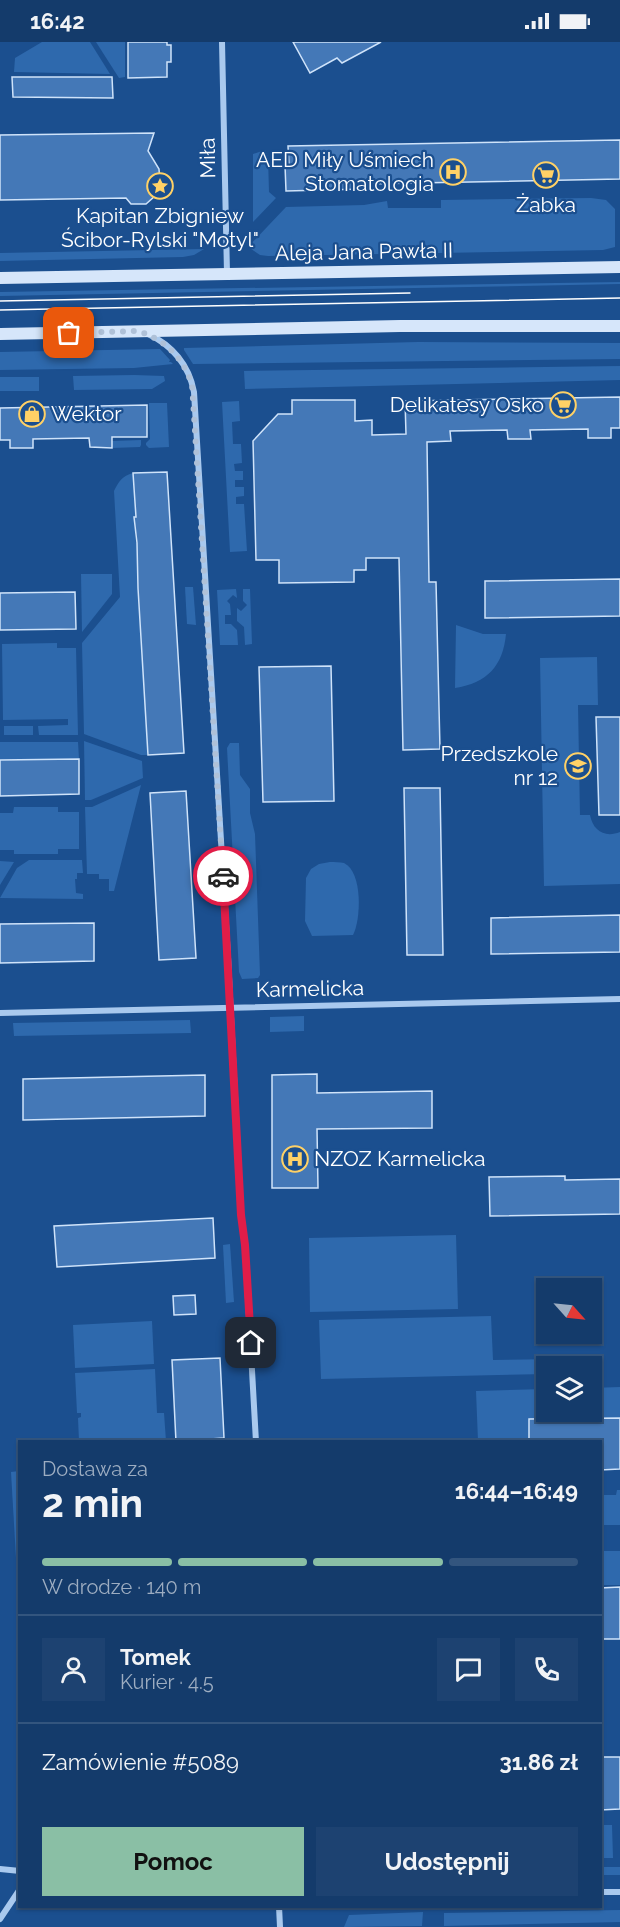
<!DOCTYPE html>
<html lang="pl">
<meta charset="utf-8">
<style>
:root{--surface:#143b6b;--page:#1d4271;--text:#f1f3f6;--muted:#9dadc1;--line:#33557e;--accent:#8abfa5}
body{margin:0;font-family:Raleway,sans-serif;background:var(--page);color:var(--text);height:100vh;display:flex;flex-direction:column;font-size:22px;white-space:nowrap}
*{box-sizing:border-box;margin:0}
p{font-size:20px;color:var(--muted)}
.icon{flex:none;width:33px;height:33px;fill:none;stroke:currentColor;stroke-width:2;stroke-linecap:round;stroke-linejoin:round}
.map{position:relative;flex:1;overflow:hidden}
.drawer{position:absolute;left:18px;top:1398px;width:584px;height:468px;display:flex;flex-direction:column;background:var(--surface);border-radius:0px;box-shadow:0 2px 4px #0004,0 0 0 2px var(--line)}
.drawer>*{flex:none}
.needle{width:39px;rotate:117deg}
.fabs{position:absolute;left:536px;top:1236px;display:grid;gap:12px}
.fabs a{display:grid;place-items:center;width:66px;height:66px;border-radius:0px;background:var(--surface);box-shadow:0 2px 4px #0004,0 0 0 2px var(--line);font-size:30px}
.pin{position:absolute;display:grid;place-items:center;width:51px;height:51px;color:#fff;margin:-26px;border-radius:12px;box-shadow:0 3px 9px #0006}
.courier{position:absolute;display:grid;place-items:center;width:60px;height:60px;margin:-30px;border:4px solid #e11d48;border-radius:50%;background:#fff;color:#222;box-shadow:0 2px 8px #0007}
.summary em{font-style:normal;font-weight:700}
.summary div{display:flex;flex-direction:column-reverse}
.summary{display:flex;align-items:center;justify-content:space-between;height:102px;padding:0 24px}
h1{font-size:39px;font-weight:700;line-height:45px}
.bar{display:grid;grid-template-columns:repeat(4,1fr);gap:9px 6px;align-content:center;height:72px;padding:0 24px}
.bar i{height:8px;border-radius:4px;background:var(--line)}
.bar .on{background:var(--accent)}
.bar p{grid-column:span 4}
.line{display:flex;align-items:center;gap:15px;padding:0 24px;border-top:2px solid var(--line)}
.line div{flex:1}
.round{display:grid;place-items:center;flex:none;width:63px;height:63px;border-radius:0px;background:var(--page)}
.cta{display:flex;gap:12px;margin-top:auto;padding:12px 24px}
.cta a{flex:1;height:69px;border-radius:0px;background:var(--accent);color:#111;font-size:24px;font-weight:700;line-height:69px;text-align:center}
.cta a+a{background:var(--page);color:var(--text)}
.status{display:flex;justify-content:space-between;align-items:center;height:42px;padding:0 30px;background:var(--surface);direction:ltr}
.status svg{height:16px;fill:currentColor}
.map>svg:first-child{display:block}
.green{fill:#2e69ad}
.building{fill:#4478b7;stroke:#cfe3fa;stroke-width:1.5}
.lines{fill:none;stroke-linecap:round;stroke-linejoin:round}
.street{stroke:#a9c9ee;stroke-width:6}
.secondary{stroke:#d6e6fa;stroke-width:12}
.tram{stroke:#fff;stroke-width:1.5}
.done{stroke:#afc1d8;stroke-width:6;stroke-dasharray:0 10.8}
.route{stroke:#e11d48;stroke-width:8}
.labels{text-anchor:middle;stroke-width:4.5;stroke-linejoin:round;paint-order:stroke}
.street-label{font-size:21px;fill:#fff;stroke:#1b4f8f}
.poi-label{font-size:21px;fill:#fff;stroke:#1b4f8f;text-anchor:end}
</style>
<div class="status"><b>16:42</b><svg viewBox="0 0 49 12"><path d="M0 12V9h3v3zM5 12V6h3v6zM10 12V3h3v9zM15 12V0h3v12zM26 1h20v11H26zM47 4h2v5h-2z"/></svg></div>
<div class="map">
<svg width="620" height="1885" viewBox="0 0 620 1885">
<rect width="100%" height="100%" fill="#1b4f8f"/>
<g class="green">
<polygon points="42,0 90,0 110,32 14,30 15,16"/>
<polygon points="96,0 125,0 125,35 119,36"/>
<polygon points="265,108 268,115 269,150 276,156 253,180 253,112"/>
<polygon points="591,156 606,158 615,167 615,205 603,208 268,214 260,213 248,205 286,165 364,163 387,159 388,166 441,166 441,158"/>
<polygon points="204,207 194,213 183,215 0,219 0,211"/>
<polygon points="620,240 620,242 0,254 0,250"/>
<polygon points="418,300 620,301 620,317 193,322 184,308 184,306"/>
<polygon points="160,307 170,318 169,320 171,320 173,322 134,326 0,328 0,310"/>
<polygon points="620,324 620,338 245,347 244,329"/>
<polygon points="134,333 164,334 165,339 152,347 74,348 73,334"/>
<rect x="0" y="335" width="39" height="14"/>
<polygon points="239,359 240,379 232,380 233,402 241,402 242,421 234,422 235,429 243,429 243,438 235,438 235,445 244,445 244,454 236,455 236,462 244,462 247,509 230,510 222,360"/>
<polygon points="149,361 167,361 169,405 149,406 146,403 146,401 150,397"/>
<polygon points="141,398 141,403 140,405 112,406 112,399"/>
<path d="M133 431 136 475 134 476 136 501H138L139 531 137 532 138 546 148 713H141L84 692 82 601 120 555 114 449C119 439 122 434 133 431Z"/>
<polygon points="81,532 112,532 112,552 82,590"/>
<polygon points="185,545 193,545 196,583 187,582"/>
<polygon points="236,547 237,556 233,553 227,559 230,562 231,573 225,573 225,582 231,582 237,588 238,603 220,603 217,548"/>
<polygon points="243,547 250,547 252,602 245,603 244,585 237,579 237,566 241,569 247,563 243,559"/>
<path d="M456 583 483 592H506C503 624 487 641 455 646Z"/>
<polygon points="57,601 57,606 76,606 78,693 39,693 38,684 68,683 68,677 3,678 2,602"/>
<path d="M597 615 598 663H578L580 773H590C593 789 605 796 620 790V842L544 844 540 616Z"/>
<rect x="4" y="684" width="29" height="9"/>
<polygon points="84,699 142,719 143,736 91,758 85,758"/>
<polygon points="0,700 78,700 79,717 0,718"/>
<polygon points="230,701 239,701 240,733 250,747 250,771 255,792 260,933 258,936 242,937 239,930 227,706"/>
<polygon points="141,743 114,849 109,849 109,837 99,837 99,832 87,832 85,765 92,765"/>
<polygon points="14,765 58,765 58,770 79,770 79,807 58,807 58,812 14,812 14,808 0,808 0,771 13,771"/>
<polygon points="29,818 82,818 83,831 77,831 77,837 75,837 76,851 83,852 83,857 0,856 17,826"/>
<polygon points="0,819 14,820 0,843"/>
<path d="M330 820C334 820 340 820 344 821 363 830 361 878 353 893L312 894 305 879 306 836 311 827 319 822Z"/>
<polygon points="304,974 304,989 270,990 270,975"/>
<polygon points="190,978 191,991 14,994 13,981"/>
<polygon points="456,1193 458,1267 310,1270 309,1196"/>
<polygon points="230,1202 234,1260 226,1261 223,1203"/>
<polygon points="491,1274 493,1318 560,1317 560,1324 546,1324 546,1332 321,1337 319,1278"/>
<polygon points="152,1279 154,1322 75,1326 73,1283"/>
<polygon points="155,1327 157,1371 164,1371 166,1399 79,1399 78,1376 81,1375 81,1371 77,1371 75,1331"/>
<polygon points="620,1345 620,1376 529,1377 529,1399 478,1399 476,1349 546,1347 546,1370 591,1370 591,1346"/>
<polygon points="19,1429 20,1429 19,1568 11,1430"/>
<polygon points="617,1448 620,1448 620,1483 600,1483 600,1453 616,1453"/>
<rect x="600" y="1509" width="20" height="34"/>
<polygon points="600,1783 612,1783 613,1816 600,1816"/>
<rect x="600" y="1825" width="20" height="8"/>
<polygon points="620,1868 620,1880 444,1884 444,1871"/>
<polygon points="423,1870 422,1884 344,1885 349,1873"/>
</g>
<g class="building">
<polygon points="128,0 167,0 167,3 171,3 171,20 167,20 167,35 128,36"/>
<polygon points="293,0 381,0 342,21 337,16 310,31"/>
<polygon points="12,35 112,35 113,56 13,55"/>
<polygon points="154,91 148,109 159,127 160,141 156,153 146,162 131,162 126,156 0,158 0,93"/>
<polygon points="620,98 620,137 363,142 363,147 286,149 285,123 289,123 288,104"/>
<polygon points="620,355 620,386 611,386 611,396 588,396 588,387 530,388 531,397 508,397 507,388 450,389 451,399 427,400 429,540 436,540 440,707 403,708 399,516 366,516 366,528 354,528 354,540 279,541 279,518 256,518 253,399 278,372 292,372 292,358 355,358 355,379 372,378 372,393 406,392 405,359"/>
<polygon points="147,363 147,395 112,395 112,406 90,405 89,396 33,397 33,406 10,406 10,398 0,398 0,366"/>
<polygon points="167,430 184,711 148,713 138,546 137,501 134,475 136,475 133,431"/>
<polygon points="620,537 620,574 485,576 485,539"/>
<polygon points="75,550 76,587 0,588 0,551"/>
<polygon points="331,624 334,759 263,760 259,625"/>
<polygon points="596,675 620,675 620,773 599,773"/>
<polygon points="79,717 79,752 0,754 0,718"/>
<polygon points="404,746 440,746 443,913 407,913"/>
<polygon points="186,749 196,916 159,918 150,751"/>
<polygon points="620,873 620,910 491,912 491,876"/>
<polygon points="94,881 94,919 0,921 0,882"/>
<polygon points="317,1032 317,1051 432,1049 432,1086 317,1087 318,1146 272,1146 272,1033"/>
<polygon points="205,1033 205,1074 23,1078 23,1037"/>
<polygon points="565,1134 565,1138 620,1137 620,1172 490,1174 489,1135"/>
<polygon points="213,1176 215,1216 57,1225 54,1184"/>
<polygon points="195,1253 196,1272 174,1273 173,1254"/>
<polygon points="220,1316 224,1396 211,1397 212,1400 176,1400 172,1318"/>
<polygon points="620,1376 620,1427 600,1428 600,1400 529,1400 529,1377"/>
<polygon points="620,1545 620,1597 600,1597 600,1546"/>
<polygon points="600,1715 620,1715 620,1767 600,1768"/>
</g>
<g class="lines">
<g class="street">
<polyline points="222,0 227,231"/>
<path d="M148 292C172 303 189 323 194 350L228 915 241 1173 245 1203 256 1400"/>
<polyline points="0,971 620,957"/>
<polyline points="0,1827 20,1829"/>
<polyline points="600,1850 620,1850"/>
<polyline points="279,1864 280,1885"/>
<polyline points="0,1877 20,1847"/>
</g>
<g class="secondary">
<polyline points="0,236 620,225"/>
<polyline points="0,292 400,284 620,284"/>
</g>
<g class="tram">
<polyline points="0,259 410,251"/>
<polyline points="0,268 620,256"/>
</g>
</g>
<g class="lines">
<path class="done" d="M69 291 138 289C166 298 182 315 192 342L223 834"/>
<polyline class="route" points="223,834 241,1173 245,1203 251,1301"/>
</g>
<defs>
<g id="hospital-ring" transform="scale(1.35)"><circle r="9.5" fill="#1b4f8f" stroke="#ffd166" stroke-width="1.5"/><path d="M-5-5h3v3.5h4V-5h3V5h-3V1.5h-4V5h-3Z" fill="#ffd166"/></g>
<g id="supermarket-ring" transform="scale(1.35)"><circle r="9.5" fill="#1b4f8f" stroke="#ffd166" stroke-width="1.5"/><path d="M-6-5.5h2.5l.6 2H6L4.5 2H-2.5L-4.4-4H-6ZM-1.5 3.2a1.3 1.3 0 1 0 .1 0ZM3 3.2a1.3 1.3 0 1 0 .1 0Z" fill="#ffd166"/></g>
<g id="sight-ring" transform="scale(1.35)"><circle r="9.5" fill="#1b4f8f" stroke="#ffd166" stroke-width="1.5"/><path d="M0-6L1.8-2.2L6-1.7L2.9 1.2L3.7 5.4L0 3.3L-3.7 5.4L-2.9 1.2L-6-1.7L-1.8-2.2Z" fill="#ffd166"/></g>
<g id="shop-ring" transform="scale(1.35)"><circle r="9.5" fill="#1b4f8f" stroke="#ffd166" stroke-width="1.5"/><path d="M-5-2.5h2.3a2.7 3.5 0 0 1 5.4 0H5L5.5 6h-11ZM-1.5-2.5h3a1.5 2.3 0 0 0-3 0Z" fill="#ffd166"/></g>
<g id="school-ring" transform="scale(1.35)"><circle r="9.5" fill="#1b4f8f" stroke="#ffd166" stroke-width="1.5"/><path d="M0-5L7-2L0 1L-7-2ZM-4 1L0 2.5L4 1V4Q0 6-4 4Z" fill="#ffd166"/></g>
</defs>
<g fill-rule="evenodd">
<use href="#hospital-ring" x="453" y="130"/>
<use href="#supermarket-ring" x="546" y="133"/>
<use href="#sight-ring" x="160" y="144"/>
<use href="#supermarket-ring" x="563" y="363"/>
<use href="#shop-ring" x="32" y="372"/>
<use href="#school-ring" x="578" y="724"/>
<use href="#hospital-ring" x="295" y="1117"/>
</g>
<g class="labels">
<g class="street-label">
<text transform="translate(208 116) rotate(-91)" y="7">Miła</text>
<text transform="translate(364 210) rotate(-1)" y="7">Aleja Jana Pawła II</text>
<text transform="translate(310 947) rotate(-1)" y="7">Karmelicka</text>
</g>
<g class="poi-label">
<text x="434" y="125">AED Miły Uśmiech<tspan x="434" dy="24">Stomatologia</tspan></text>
<text x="546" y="170" text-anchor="middle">Żabka</text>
<text x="160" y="181" text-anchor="middle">Kapitan Zbigniew<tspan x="160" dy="24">Ścibor-Rylski "Motyl"</tspan></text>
<text x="544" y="370">Delikatesy Osko</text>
<text x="51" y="379" text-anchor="start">Wektor</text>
<text x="558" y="719">Przedszkole<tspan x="558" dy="24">nr 12</tspan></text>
<text x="314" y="1124" text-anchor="start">NZOZ Karmelicka</text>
</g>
</g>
</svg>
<div class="fabs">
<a><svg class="needle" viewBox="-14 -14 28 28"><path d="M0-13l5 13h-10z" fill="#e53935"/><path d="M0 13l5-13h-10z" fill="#9dadc1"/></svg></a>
<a><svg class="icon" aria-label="layers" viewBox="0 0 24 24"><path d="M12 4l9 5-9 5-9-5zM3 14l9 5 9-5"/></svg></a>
</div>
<div class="pin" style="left:69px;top:291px;background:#ea580c"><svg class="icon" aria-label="bag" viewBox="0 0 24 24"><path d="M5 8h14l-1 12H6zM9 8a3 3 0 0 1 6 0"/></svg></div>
<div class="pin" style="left:251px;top:1301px;background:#1f2937"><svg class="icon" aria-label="home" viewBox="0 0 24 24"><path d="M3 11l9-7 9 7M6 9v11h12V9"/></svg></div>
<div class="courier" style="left:223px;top:834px"><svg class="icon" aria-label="car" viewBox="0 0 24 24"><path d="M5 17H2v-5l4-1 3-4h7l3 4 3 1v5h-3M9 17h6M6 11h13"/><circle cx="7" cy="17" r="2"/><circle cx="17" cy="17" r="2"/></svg></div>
<section class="drawer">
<div class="summary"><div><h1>2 min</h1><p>Dostawa za</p></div><em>16:44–16:49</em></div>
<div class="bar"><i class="on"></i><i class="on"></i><i class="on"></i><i></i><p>W drodze · 140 m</p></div>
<div class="line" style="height:108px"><a class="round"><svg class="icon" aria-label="person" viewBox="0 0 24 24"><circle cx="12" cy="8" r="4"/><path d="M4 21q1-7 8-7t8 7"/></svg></a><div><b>Tomek</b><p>Kurier · 4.5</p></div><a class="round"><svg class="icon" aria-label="chat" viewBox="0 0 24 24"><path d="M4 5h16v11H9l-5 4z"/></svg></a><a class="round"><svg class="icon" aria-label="phone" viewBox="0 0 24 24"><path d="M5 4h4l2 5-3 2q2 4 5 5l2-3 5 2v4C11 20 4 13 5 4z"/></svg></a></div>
<div class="line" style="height:78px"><div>Zamówienie #5089</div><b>31.86 zł</b></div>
<div class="cta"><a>Pomoc</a><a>Udostępnij</a></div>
</section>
</div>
